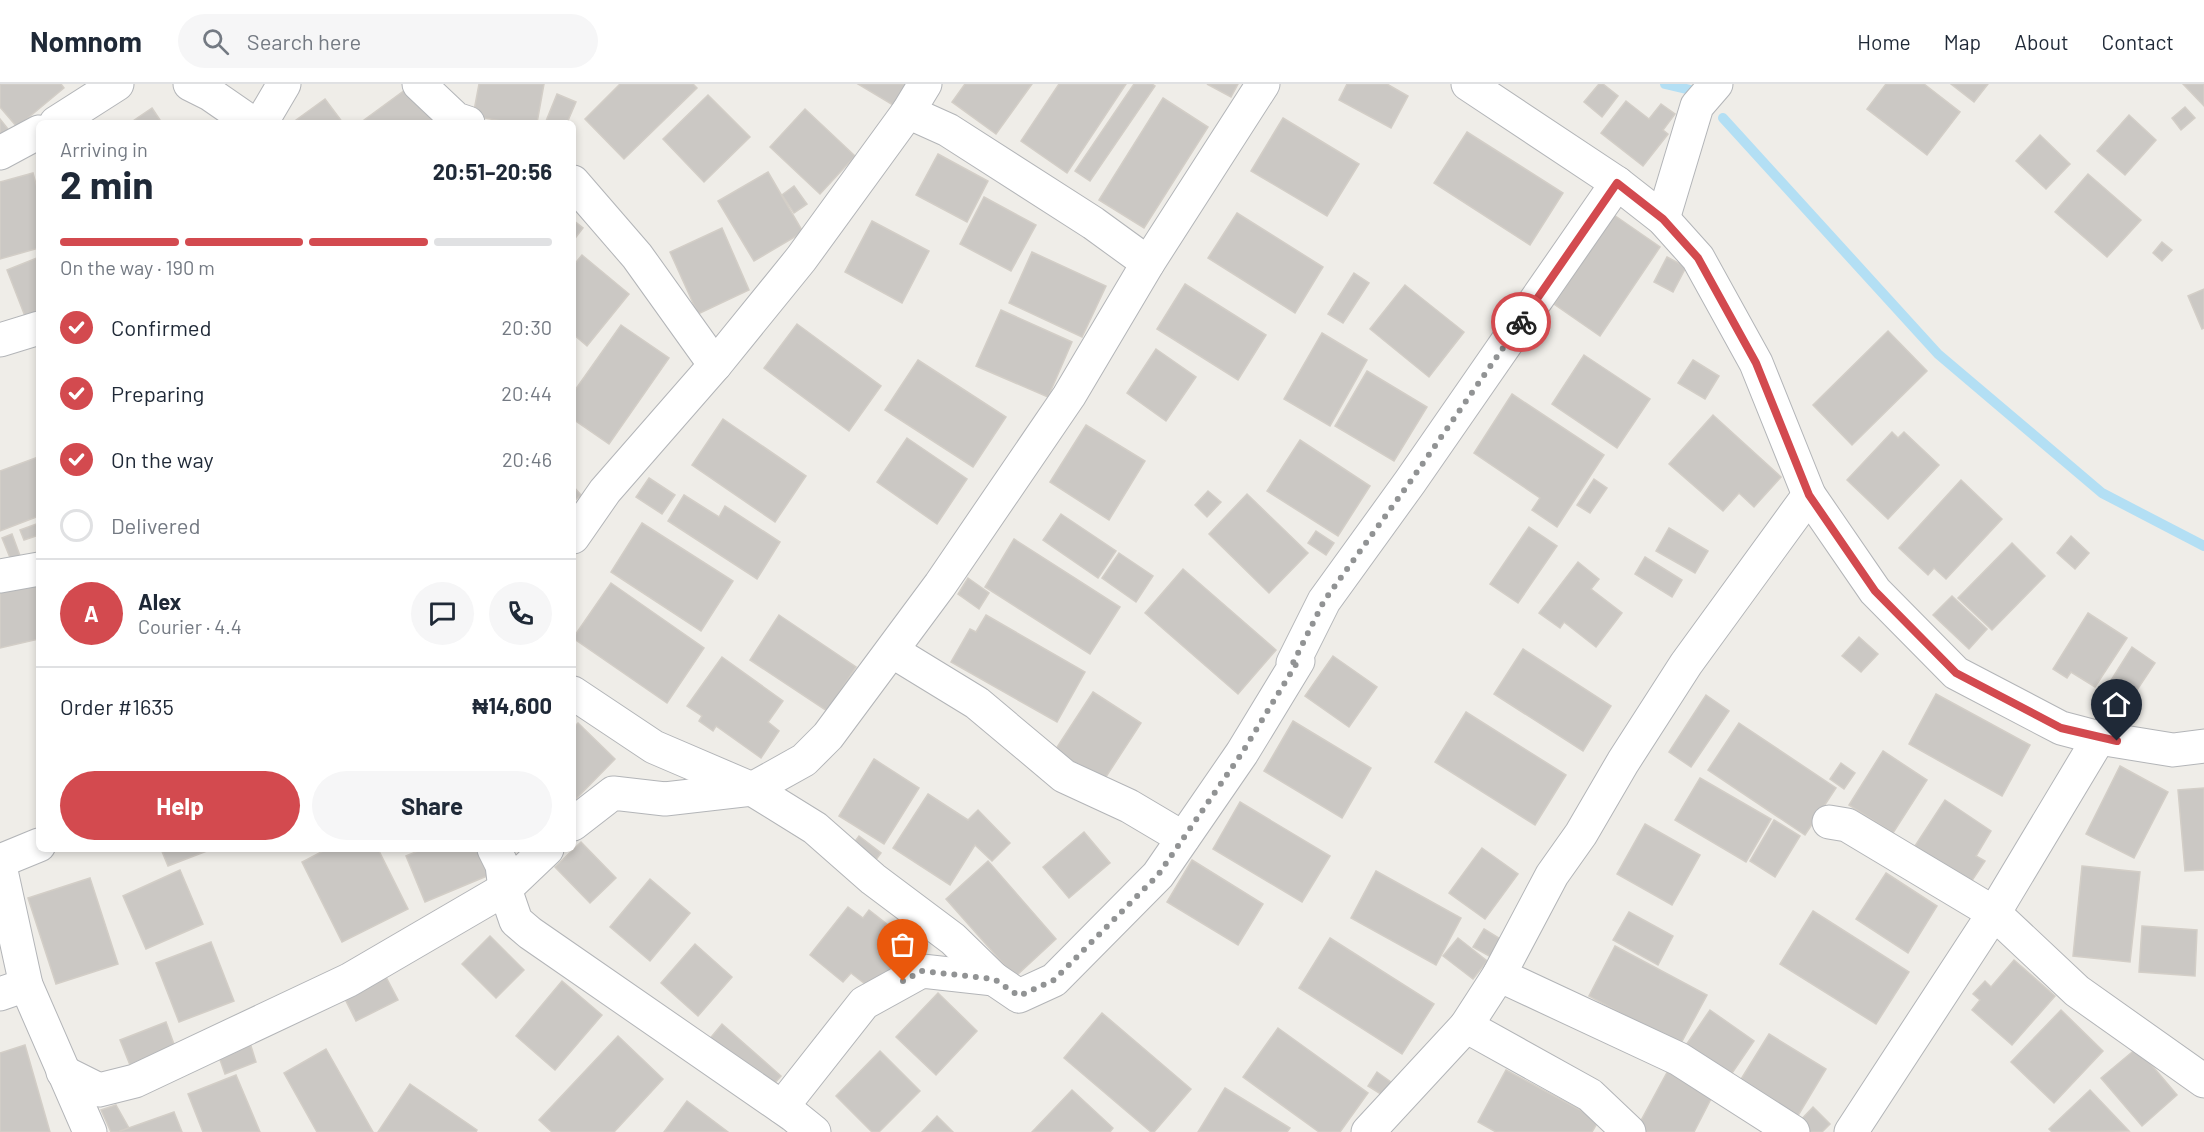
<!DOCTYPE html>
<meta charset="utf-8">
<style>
:root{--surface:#fff;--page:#f6f6f7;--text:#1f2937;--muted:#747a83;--line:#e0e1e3;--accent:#d34a4f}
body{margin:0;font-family:Barlow,sans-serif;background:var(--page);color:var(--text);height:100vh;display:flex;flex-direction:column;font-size:22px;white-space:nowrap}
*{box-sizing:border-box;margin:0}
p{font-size:20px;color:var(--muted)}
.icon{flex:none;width:33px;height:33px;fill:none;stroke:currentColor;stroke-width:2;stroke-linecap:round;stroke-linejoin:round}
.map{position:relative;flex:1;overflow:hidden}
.side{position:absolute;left:36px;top:36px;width:540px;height:732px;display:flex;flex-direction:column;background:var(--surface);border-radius:9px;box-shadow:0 3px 9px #0003}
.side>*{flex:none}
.pin{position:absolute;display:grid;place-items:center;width:51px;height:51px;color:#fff;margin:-62px -26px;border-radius:50% 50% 50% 0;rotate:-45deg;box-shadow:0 0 6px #0007}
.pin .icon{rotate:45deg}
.courier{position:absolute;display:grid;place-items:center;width:60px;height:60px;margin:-30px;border:4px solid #d34a4f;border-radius:50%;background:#fff;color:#222;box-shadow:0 2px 8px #0007}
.overview em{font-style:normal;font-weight:700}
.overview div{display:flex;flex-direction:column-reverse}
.overview{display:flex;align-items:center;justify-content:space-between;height:102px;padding:0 24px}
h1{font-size:39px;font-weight:700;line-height:45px}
.bar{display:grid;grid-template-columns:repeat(4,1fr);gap:9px 6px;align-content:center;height:72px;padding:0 24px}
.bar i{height:8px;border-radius:4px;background:var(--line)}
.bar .active{background:var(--accent)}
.bar p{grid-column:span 4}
.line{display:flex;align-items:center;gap:15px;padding:0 24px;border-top:2px solid var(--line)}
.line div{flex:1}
.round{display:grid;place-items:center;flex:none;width:63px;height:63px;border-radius:32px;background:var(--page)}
ol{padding:0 24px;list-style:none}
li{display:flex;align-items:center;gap:18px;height:66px}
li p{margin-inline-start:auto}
li .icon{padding:6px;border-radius:50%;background:var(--accent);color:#fff;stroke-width:4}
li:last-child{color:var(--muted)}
li i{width:33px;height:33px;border:3px solid var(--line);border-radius:50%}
.cta{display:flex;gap:12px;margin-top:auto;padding:12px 24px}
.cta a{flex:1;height:69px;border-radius:36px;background:var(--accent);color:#fff;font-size:24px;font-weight:700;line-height:69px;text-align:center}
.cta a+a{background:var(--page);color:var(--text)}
header{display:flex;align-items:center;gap:36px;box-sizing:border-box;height:84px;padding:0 30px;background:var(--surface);border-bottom:2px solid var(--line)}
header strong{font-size:28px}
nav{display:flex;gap:33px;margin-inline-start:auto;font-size:21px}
.search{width:420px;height:54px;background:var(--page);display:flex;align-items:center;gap:15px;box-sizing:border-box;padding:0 21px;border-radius:33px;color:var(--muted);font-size:22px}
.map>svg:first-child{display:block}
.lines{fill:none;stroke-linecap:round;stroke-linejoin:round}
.stream{stroke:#b3dff4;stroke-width:10}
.building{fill:#cbc8c4;stroke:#d3cec7;stroke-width:1.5}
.minor-casing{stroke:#b3b5b8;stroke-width:35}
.minor{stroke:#fff;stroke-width:33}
.done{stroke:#919394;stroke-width:6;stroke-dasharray:0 10.8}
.route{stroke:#d34a4f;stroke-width:8}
</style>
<header>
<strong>Nomnom</strong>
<div class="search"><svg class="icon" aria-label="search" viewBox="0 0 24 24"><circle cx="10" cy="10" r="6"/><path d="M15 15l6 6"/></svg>Search here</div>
<nav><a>Home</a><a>Map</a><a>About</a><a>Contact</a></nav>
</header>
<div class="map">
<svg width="2204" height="1048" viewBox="0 0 2204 1048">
<rect width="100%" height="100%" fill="#efede8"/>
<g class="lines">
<g class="stream">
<polyline points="1665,0 1699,8"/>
<polyline points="1723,34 1938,270 2102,409 2204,462"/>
</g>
</g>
<g class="building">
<polygon points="0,0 61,0 64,4 17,43 0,23"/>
<polygon points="479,0 544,0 537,39 513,39 473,32"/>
<polygon points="620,0 693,0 697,4 624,75 585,35"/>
<polygon points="858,0 912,0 898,24"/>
<polygon points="965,0 1032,0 996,50 952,18"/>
<polygon points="1059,0 1126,0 1067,89 1021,57"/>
<polygon points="1134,0 1152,0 1155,2 1090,97 1075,87"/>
<polygon points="1207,0 1238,0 1231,13"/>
<polygon points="1347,0 1387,0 1408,12 1391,44 1339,16"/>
<polygon points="1599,0 1603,0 1618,12 1602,33 1584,18"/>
<polygon points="1886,0 1924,0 1960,28 1927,71 1867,25"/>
<polygon points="1951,0 1988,0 1974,18"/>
<polygon points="2183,0 2204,0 2204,22"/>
<polygon points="409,3 435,39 360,39"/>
<polygon points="557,10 576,18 567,39 551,39 546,37"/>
<polygon points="708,11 750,53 704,98 663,55"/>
<polygon points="1163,14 1208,43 1144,144 1099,116"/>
<polygon points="325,15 343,39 292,39"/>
<polygon points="1626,17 1649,35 1661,20 1675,30 1663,46 1668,50 1643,82 1601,49"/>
<polygon points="2185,23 2195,34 2181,46 2172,34"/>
<polygon points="152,24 162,39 130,39"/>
<polygon points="805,25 855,72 820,110 770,63"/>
<polygon points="2129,31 2156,56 2125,91 2097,67"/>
<polygon points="1283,34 1359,80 1327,132 1251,87"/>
<polygon points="0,35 12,50 0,59"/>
<polygon points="1467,48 1563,109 1530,161 1434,99"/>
<polygon points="2040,51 2070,80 2046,105 2016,77"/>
<polygon points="938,70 988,97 967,138 916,111"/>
<polygon points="768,88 803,148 754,177 718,117"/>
<polygon points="33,89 39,111 39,164 0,175 0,98"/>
<polygon points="2088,90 2141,136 2107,173 2055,128"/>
<polygon points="794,102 807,120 794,129 782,111"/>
<polygon points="984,113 1036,141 1011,187 960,160"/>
<polygon points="1237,129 1323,183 1295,229 1208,174"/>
<polygon points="1614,131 1660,163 1600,252 1554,220"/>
<polygon points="573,136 583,144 573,157"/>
<polygon points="872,137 929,167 902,219 845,188"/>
<polygon points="722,144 749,206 698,230 670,168"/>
<polygon points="2162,158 2172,166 2162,177 2153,169"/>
<polygon points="1032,168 1106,202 1082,253 1009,219"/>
<polygon points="582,171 629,210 587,262 573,250 573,182"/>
<polygon points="39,173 39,241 30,245 7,186"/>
<polygon points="1667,173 1686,183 1673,208 1654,198"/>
<polygon points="1354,189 1369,199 1343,239 1328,230"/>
<polygon points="1185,200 1266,251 1238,296 1157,245"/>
<polygon points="1405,201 1464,248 1429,293 1370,245"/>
<polygon points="2204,205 2204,244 2202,245 2188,212"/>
<polygon points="1001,226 1072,258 1048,313 976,282"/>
<polygon points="797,240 881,302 849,347 764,284"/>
<polygon points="621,241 669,274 609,360 573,335 573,309"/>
<polygon points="1888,247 1927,287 1852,361 1813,321"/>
<polygon points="1322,249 1367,276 1330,342 1284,315"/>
<polygon points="1156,265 1196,293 1166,337 1127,309"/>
<polygon points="1584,271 1650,315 1617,364 1552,320"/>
<polygon points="918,276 1006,333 973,383 885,326"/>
<polygon points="1693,276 1719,292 1705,315 1678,299"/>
<polygon points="1367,287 1427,323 1394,377 1335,342"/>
<polygon points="1512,310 1604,371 1557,443 1532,426 1540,414 1474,369"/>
<polygon points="1713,331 1781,393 1754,423 1739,409 1723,427 1669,380"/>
<polygon points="723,335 806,392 775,438 692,381"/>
<polygon points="1086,341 1145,377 1109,436 1050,398"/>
<polygon points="1892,348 1898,354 1904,348 1939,381 1888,435 1847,396"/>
<polygon points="907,354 967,395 937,440 877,398"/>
<polygon points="1300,356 1370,402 1338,452 1267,407"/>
<polygon points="38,373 39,432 0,447 0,387"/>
<polygon points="649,394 675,411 662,430 636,413"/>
<polygon points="1594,395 1607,404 1590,429 1577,421"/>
<polygon points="1961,396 2002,435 1946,495 1934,484 1928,491 1899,464"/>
<polygon points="573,402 581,411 573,418"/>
<polygon points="1208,407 1221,418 1207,433 1195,421"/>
<polygon points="1247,410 1308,469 1269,509 1209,450"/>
<polygon points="684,411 719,433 725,422 780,458 757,495 668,437"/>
<polygon points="1061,430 1116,467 1098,494 1043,456"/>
<polygon points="39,439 39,451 24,456 20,446"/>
<polygon points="642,439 733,497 701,547 611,488"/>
<polygon points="1529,443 1557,462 1518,519 1490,500"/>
<polygon points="1669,444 1708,467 1695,489 1656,467"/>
<polygon points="1316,447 1334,459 1326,471 1308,459"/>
<polygon points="12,450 22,477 13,481 2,454"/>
<polygon points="2071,452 2089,469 2075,485 2057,469"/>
<polygon points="1014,455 1120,523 1090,570 985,503"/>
<polygon points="2012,459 2045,492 1992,546 1958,514"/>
<polygon points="1119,469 1153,492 1136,518 1102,494"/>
<polygon points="1645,473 1682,496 1672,513 1635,490"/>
<polygon points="1578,478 1599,495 1591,505 1622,529 1596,563 1564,538 1560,544 1539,529"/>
<polygon points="1183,485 1276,566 1238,610 1145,529"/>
<polygon points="968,494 989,509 979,525 958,510"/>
<polygon points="39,496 39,555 0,564 0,505"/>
<polygon points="611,499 704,564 667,619 573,554"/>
<polygon points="1952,512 1987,545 1969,565 1933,531"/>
<polygon points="2088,529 2127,554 2095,603 2071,588 2067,594 2053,585"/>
<polygon points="779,531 856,583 827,627 750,576"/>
<polygon points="986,531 1085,588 1057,638 951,578 970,545 976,548"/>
<polygon points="1859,553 1878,570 1861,588 1842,572"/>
<polygon points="2132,563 2155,579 2125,624 2103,609"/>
<polygon points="1523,565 1611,622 1583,667 1494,610"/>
<polygon points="1333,572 1377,603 1349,643 1305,612"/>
<polygon points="722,573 783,617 768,638 779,647 761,674 716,642 713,647 699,637 702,632 687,622"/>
<polygon points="1093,608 1141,639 1100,702 1052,671"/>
<polygon points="1936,610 2030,661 2002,712 1909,660"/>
<polygon points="1706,611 1729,627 1691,683 1669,668"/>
<polygon points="1466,628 1566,691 1535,741 1435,678"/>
<polygon points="1293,637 1371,684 1342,734 1264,687"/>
<polygon points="578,639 615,675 573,718 573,644"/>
<polygon points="1739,639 1836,704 1805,751 1708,686"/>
<polygon points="1883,667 1927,696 1893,749 1849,721"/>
<polygon points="874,675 919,704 884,760 839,732"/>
<polygon points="1841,679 1855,689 1844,705 1830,695"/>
<polygon points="2120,682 2168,708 2134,774 2086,750"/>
<polygon points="1700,694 1771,735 1746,778 1675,736"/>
<polygon points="2204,704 2204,786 2185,787 2178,706"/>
<polygon points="928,710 968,736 978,726 1010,759 992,777 975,761 950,801 893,764"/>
<polygon points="1945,716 1991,747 1976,772 1985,777 1969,801 1913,765"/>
<polygon points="1240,718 1330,772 1302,818 1213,765"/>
<polygon points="1774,736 1800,752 1775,793 1750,777"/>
<polygon points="1645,740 1700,771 1672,821 1617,790"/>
<polygon points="1084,748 1110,779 1069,814 1043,783"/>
<polygon points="859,752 881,769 872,781 850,764"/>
<polygon points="581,758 616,794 590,819 555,783"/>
<polygon points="1482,764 1518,790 1485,835 1449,809"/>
<polygon points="161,765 212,765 168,782"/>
<polygon points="327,765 378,765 408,825 342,858 302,778"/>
<polygon points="423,765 484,765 494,789 425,818 406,772"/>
<polygon points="1192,776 1263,820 1238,861 1167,818"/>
<polygon points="988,777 1056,855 1015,893 946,815"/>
<polygon points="2082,782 2140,788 2130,878 2073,872"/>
<polygon points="180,786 203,840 146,865 123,812"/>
<polygon points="1376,787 1461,834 1436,881 1351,834"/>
<polygon points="1886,789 1937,822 1908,869 1856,835"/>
<polygon points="90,794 118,880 56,900 28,814"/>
<polygon points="650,795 690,829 650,877 610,843"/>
<polygon points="848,823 863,834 869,826 911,859 874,907 851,889 843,898 810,871"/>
<polygon points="1813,827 1909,888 1876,940 1780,880"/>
<polygon points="1629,828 1673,852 1658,881 1613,856"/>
<polygon points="2142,842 2197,846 2195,892 2139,888"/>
<polygon points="1484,845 1502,856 1491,873 1473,863"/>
<polygon points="490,852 524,886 496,914 462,880"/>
<polygon points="1330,854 1434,920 1402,970 1299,904"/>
<polygon points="1458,854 1487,877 1473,895 1443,872"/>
<polygon points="211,858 234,917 179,938 156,879"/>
<polygon points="695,860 732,893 698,932 661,899"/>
<polygon points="1615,862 1707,911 1680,961 1589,912"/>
<polygon points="2014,876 2055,912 2012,961 1972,926 1980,916 1973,910 1985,897 1991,903"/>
<polygon points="386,893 398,916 356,937 345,915"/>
<polygon points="562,897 602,931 555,986 516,952"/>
<polygon points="938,909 977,947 936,991 896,953"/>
<polygon points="1710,926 1754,957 1728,995 1684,964"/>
<polygon points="2061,926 2103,967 2054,1019 2011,978"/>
<polygon points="1102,929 1191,1005 1154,1048 1151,1048 1064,974"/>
<polygon points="166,938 175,963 130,981 120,956"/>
<polygon points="722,940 781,992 767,1008 708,957"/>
<polygon points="1278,944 1368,1009 1340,1048 1319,1048 1243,993"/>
<polygon points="1769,950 1826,985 1796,1035 1738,1000"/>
<polygon points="618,952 663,995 614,1048 552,1048 539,1036"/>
<polygon points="250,959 256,978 225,990 218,970"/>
<polygon points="25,961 50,1048 0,1048 0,969"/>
<polygon points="2137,964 2177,1011 2142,1042 2101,994"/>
<polygon points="326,965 373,1048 317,1048 284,989"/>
<polygon points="880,967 920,1007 879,1048 872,1048 836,1012"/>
<polygon points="1670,983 1715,1007 1694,1048 1645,1048 1637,1044"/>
<polygon points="1506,986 1599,1036 1592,1048 1496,1048 1478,1038"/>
<polygon points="1377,988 1395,1001 1387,1014 1368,1002"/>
<polygon points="236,991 260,1048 203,1048 188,1010"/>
<polygon points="410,1000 477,1046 476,1048 378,1048"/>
<polygon points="1225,1004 1290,1044 1287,1048 1198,1048"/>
<polygon points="1072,1006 1113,1044 1110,1048 1032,1048"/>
<polygon points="2090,1006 2129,1047 2052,1048 2049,1045"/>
<polygon points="687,1017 728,1048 664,1048"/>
<polygon points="116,1021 129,1044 119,1048 111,1048 101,1026"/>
<polygon points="1813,1023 1830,1040 1822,1048 1805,1048 1797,1040"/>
<polygon points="174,1028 182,1048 121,1048 120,1047"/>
<polygon points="937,1032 953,1048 922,1048"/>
</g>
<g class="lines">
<g class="minor-casing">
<g id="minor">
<polyline points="190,0 210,10 252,39"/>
<polyline points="419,0 456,35 468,39"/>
<polyline points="1468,0 1617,99 1663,135 1698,174 1756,279 1809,411 1875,507 1956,589 2061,644 2099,654 2173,666 2204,662"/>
<polyline points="908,28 948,46 1093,139 1148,179"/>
<polyline points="56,39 117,0"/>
<polyline points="261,39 284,0"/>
<polyline points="0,69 39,48"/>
<polyline points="573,98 637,172 715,281"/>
<polyline points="1663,135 1697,22 1716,0"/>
<polyline points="0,256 39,244"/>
<polyline points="573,453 605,407 715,281 801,175 908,28 925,0"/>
<polyline points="0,492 39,485"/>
<polyline points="892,567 977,619 1064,692 1129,722 1183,754"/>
<polyline points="573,609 654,663 752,705 815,744 873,795 953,855 994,895 1019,912 1054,896 1158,791 1242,669 1298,577 1293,579 1324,517 1410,398 1617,99"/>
<polyline points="1829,738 1847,741 1994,829 2077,907 2204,997"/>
<polyline points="573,740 613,709 665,715 752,705 804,676 828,652 940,501 1069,312 1148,179 1263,0"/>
<polyline points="494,765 502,781 505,805 516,837 530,849 793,1031 814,1048"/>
<polyline points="0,777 39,761"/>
<polyline points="0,782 26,901 90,1048"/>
<polyline points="1499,891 1679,975 1793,1048"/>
<polyline points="0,910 26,901"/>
<polyline points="1466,942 1590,1011 1629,1048"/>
<polyline points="63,988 99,1006 135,997 349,896 505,805 547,765"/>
<polyline points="782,1023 864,919 922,887 994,895"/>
<polyline points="1368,1048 1466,942 1499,891 1552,791 1581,750 1623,678 1686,580 1809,411"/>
<polyline points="1851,1048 1994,829 2099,654"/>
</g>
</g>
<use href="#minor" class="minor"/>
</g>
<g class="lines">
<polyline class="done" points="903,897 922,887 994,895 1019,912 1054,896 1158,791 1242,669 1298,577 1293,579 1324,517 1410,398 1521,238"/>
<polyline class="route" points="1521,238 1617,99 1663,135 1698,174 1756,279 1809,411 1875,507 1956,589 2061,644 2117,657"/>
</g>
</svg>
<div class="pin" style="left:903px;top:897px;background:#ea580c"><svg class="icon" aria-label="bag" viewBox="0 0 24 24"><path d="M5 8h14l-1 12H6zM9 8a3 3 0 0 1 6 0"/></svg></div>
<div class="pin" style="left:2117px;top:657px;background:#1f2937"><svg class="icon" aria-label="home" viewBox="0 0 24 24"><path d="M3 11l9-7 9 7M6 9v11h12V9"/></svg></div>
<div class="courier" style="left:1521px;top:238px"><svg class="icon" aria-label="bike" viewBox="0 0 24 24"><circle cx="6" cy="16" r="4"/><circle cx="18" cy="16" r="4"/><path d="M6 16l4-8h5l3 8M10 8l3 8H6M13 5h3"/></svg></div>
<section class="side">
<div class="overview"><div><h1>2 min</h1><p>Arriving in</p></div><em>20:51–20:56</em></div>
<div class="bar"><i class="active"></i><i class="active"></i><i class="active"></i><i></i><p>On the way · 190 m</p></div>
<ol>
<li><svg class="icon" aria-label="check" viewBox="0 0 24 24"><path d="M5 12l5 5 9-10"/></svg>Confirmed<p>20:30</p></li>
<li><svg class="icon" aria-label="check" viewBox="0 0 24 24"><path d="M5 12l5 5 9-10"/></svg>Preparing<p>20:44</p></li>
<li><svg class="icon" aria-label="check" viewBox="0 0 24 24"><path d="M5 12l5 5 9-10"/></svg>On the way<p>20:46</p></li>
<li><i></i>Delivered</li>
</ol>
<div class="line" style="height:108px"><b class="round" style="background:var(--accent);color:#fff">A</b><div><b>Alex</b><p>Courier · 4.4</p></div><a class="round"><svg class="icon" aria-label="chat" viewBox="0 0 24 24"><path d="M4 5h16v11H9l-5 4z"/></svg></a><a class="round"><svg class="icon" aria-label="phone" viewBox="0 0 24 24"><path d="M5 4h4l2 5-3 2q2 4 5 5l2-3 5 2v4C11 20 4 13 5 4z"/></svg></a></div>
<div class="line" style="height:78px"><div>Order #1635</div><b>₦14,600</b></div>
<div class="cta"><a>Help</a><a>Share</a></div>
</section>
</div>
